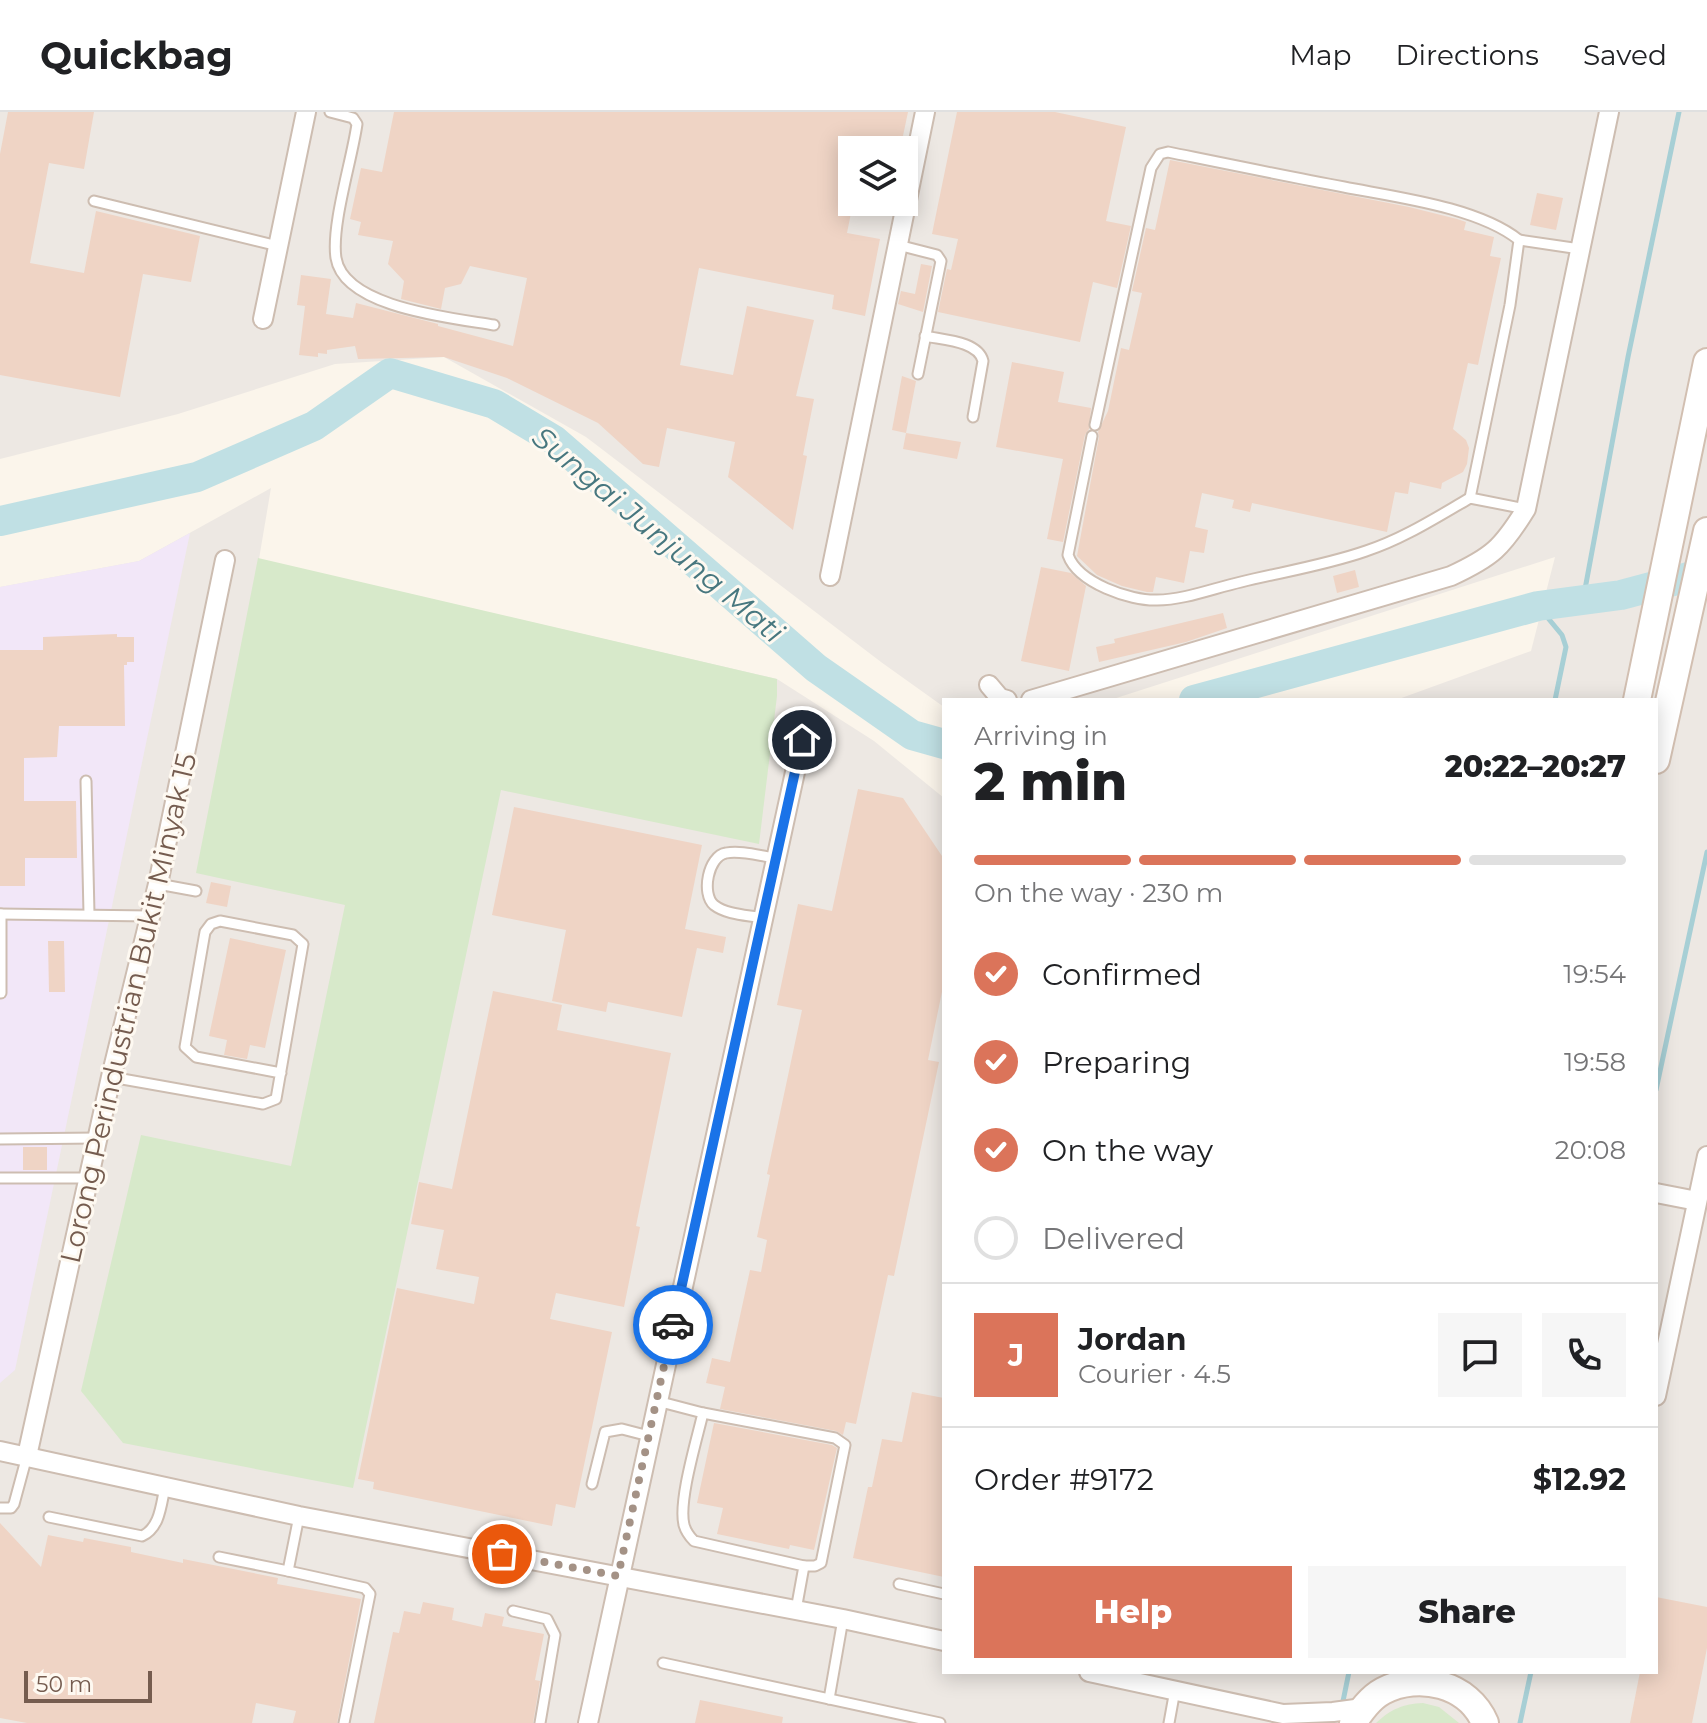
<!DOCTYPE html>
<meta charset="utf-8">
<style>
:root{--surface:#fff;--page:#f6f6f6;--text:#202124;--muted:#757577;--line:#e0e0e0;--accent:#db745a}
body{margin:0;font-family:Montserrat,sans-serif;background:var(--page);color:var(--text);height:100vh;display:flex;flex-direction:column;font-size:30px;white-space:nowrap}
*{box-sizing:border-box;margin:0}
p{font-size:26px;color:var(--muted)}
.icon{flex:none;width:44px;height:44px;fill:none;stroke:currentColor;stroke-width:2;stroke-linecap:round;stroke-linejoin:round}
.map{position:relative;flex:1;overflow:hidden}
.panel{position:absolute;left:942px;top:586px;width:716px;height:976px;display:flex;flex-direction:column;background:var(--surface);border-radius:0px;box-shadow:0 4px 20px #0003}
.panel>*{flex:none}
.tools{position:absolute;left:838px;top:24px;display:grid;gap:16px}
.tools a{display:grid;place-items:center;width:80px;height:80px;border-radius:0px;background:var(--surface);box-shadow:0 4px 20px #0003;font-size:40px}
.scale{position:absolute;left:24px;bottom:20px;width:128px;box-sizing:border-box;padding-left:8px;border:4px solid #755c4f;border-top:0;font-size:22px;line-height:28px;white-space:nowrap;color:#755c4f;-webkit-text-stroke:6px #fef9f1;paint-order:stroke}
.pin{position:absolute;display:grid;place-items:center;width:68px;height:68px;color:#fff;margin:-34px;border:4px solid #fff;border-radius:50%;box-shadow:0 2px 8px #0007}
.courier{position:absolute;display:grid;place-items:center;width:80px;height:80px;margin:-40px;border:6px solid #1a73e8;border-radius:50%;background:#fff;color:#222;box-shadow:0 2px 10px #0007}
.overview em{font-style:normal;font-weight:800}
.overview div{display:flex;flex-direction:column-reverse}
.overview{display:flex;align-items:center;justify-content:space-between;height:136px;padding:0 32px}
h1{font-size:52px;font-weight:800;line-height:60px}
.bar{display:grid;grid-template-columns:repeat(4,1fr);gap:12px 8px;align-content:center;height:96px;padding:0 32px}
.bar i{height:10px;border-radius:6px;background:var(--line)}
.bar .active{background:var(--accent)}
.bar p{grid-column:span 4}
.line{display:flex;align-items:center;gap:20px;padding:0 32px;border-top:2px solid var(--line)}
.line div{flex:1}
.round{display:grid;place-items:center;flex:none;width:84px;height:84px;border-radius:0px;background:var(--page)}
ol{padding:0 32px;list-style:none}
li{display:flex;align-items:center;gap:24px;height:88px}
li p{margin-inline-start:auto}
li .icon{padding:8px;border-radius:50%;background:var(--accent);color:#fff;stroke-width:4}
li:last-child{color:var(--muted)}
li i{width:44px;height:44px;border:4px solid var(--line);border-radius:50%}
.cta{display:flex;gap:16px;margin-top:auto;padding:16px 32px}
.cta a{flex:1;height:92px;border-radius:0px;background:var(--accent);color:#fff;font-size:32px;font-weight:800;line-height:92px;text-align:center}
.cta a+a{background:var(--page);color:var(--text)}
header{display:flex;align-items:center;gap:48px;box-sizing:border-box;height:112px;padding:0 40px;background:var(--surface);border-bottom:2px solid var(--line)}
header strong{font-size:38px}
nav{display:flex;gap:44px;margin-inline-start:auto;font-size:28px}
.map>svg:first-child{display:block}
.industrial{fill:#ede8e3;fill-rule:evenodd}
.education{fill:#f2e7f8}
.green{fill:#d7e9ca}
.lines{fill:none;stroke-linecap:round;stroke-linejoin:round}
.stream{stroke:#a7cfd5;stroke-width:5}
.river{stroke:#c0e0e4;stroke-width:30}
.building{fill:#efd4c5}
.lane-casing{stroke:#cdbdb1;stroke-width:13}
.street-casing{stroke:#cdbdb1;stroke-width:22}
.secondary-casing{stroke:#d2bfb1;stroke-width:30}
.lane{stroke:#fff;stroke-width:9}
.street{stroke:#fff;stroke-width:18}
.secondary{stroke:#fff;stroke-width:26}
.done{stroke:#a49286;stroke-width:8;stroke-dasharray:0 14.4}
.route{stroke:#1a73e8;stroke-width:10}
.labels{text-anchor:middle;stroke-width:6;stroke-linejoin:round;paint-order:stroke}
.street-label{font-size:28px;fill:#755c4f;stroke:#fef9f1}
.water-label{font-size:30px;font-style:italic;fill:#47777f;stroke:#fef9f1}
</style>
<header>
<strong>Quickbag</strong>
<nav><a>Map</a><a>Directions</a><a>Saved</a></nav>
</header>
<div class="map">
<svg width="1707" height="1611" viewBox="0 0 1707 1611">
<rect width="100%" height="100%" fill="#fbf5eb"/>
<path class="industrial" d="M0 0H1707V1611H0V475L139 449 271 376 259 447 777 567 874 629 944 686V1560H1656V588H1396L1531 539 1555 445 1110 588H944V595L881 550 586 325 444 245 335 252 178 302 0 347ZM852 38H904V90H852Z"/>
<polygon class="education" points="190,421 15,1258 0,1271 0,475 139,449"/>
<g class="green">
<polygon points="258,446 777,567 777,584 759,732 501,678 353,1376 123,1331 81,1279 141,1023 291,1054 345,793 196,761"/>
<path d="M1423 1591 1439 1595 1459 1611H1376C1391 1597 1403 1592 1423 1591Z"/>
</g>
<g class="lines">
<g class="stream">
<polyline points="1583,488 1628,245 1679,0"/>
<polyline points="1538,494 1562,523 1566,535 1555,588"/>
<polyline points="1656,978 1707,740"/>
<polyline points="1342,1594 1349,1560"/>
<polyline points="1520,1611 1531,1560"/>
</g>
<g class="river">
<polyline points="0,409 197,365 314,314 390,261 494,292 554,328 816,556 912,623 944,632"/>
<polyline points="1194,588 1538,494 1621,483 1707,460"/>
</g>
</g>
<g class="building">
<polygon points="8,0 94,0 84,57 49,51 30,151 84,161 96,99 200,124 191,170 143,162 120,285 0,263 0,42"/>
<polygon points="394,0 908,0 900,38 852,38 852,96 847,121 880,127 865,204 832,197 834,183 699,156 680,253 733,263 747,194 814,208 796,284 814,287 803,343 807,344 793,418 728,365 735,330 667,316 659,355 643,352 598,311 507,266 444,245 358,247 355,234 327,238 327,242 318,241 318,245 299,243 305,194 297,193 301,163 331,167 326,202 353,206 356,191 438,212 438,214 513,234 527,166 470,154 461,172 445,176 441,197 401,187 404,169 388,152 393,129 358,123 361,110 350,107 361,56 382,60"/>
<polygon points="957,0 1055,0 1126,15 1106,109 1131,114 1117,176 1093,170 1080,230 938,200 947,157 951,158 958,127 932,122"/>
<polygon points="1170,48 1409,95 1457,107 1466,110 1464,118 1494,125 1490,144 1501,146 1478,253 1468,251 1453,317 1466,328 1469,336 1467,352 1463,360 1442,371 1441,377 1410,370 1408,382 1395,380 1387,420 1252,391 1250,400 1232,396 1234,388 1202,381 1195,415 1208,418 1204,441 1190,439 1184,471 1156,465 1153,480 1147,480 1122,474 1097,463 1077,444 1099,325 1098,320 1108,299 1121,236 1129,238 1142,181 1132,179 1146,116 1155,118"/>
<polygon points="1537,81 1563,86 1556,118 1530,113"/>
<polygon points="921,152 932,154 923,200 898,192 901,179 915,182"/>
<polygon points="1012,250 1064,260 1058,290 1091,296 1089,317 1085,323 1063,430 1047,427 1063,347 996,335"/>
<polygon points="902,264 916,269 906,321 892,318"/>
<polygon points="906,321 961,330 957,347 903,337"/>
<polygon points="1041,455 1071,461 1086,474 1069,559 1021,549"/>
<polygon points="1355,458 1359,475 1337,481 1333,464"/>
<polygon points="1223,501 1227,516 1186,530 1099,550 1096,535 1115,531 1114,527"/>
<polygon points="117,522 117,525 134,525 134,550 127,550 127,553 124,553 125,614 59,614 57,645 24,646 24,689 76,689 77,746 25,746 25,774 0,774 0,538 43,538 43,525"/>
<polygon points="858,677 903,686 944,747 944,870 928,948 939,950 894,1164 888,1163 856,1312 846,1310 843,1323 836,1319 720,1297 725,1275 706,1271 712,1246 730,1250 750,1158 761,1160 767,1128 757,1125 770,1063 767,1062 802,898 777,893 798,792 832,799"/>
<polygon points="514,695 702,733 685,817 726,825 723,841 697,836 682,905 608,890 606,900 552,889 566,818 492,803"/>
<polygon points="211,770 231,774 227,795 206,791"/>
<polygon points="230,826 286,838 265,936 250,933 247,947 224,943 227,928 209,924"/>
<polygon points="48,829 64,829 65,880 49,880"/>
<polygon points="493,879 562,893 557,918 671,941 636,1114 640,1115 624,1195 556,1181 550,1207 612,1220 575,1396 556,1392 552,1414 373,1377 374,1370 358,1367 397,1176 474,1192 479,1165 436,1157 444,1118 411,1112 419,1070 452,1077"/>
<rect x="23" y="1035" width="24" height="23"/>
<polygon points="912,1280 944,1286 944,1465 853,1446 868,1375 872,1375 882,1327 902,1330"/>
<polygon points="714,1311 832,1333 837,1336 814,1438 790,1433 789,1437 717,1422 723,1396 697,1391"/>
<polygon points="0,1411 41,1455 48,1423 83,1430 84,1426 131,1435 131,1440 183,1451 183,1447 278,1466 277,1472 361,1487 337,1611 293,1611 296,1599 256,1591 252,1611 27,1611 0,1606"/>
<polygon points="1656,1485 1707,1495 1707,1536 1692,1611 1630,1611 1640,1560 1656,1560"/>
<polygon points="423,1490 454,1496 452,1508 482,1515 485,1501 504,1505 502,1514 544,1522 535,1568 540,1569 533,1611 374,1611 393,1520 399,1521 404,1499 420,1502"/>
<polygon points="700,1588 783,1605 782,1611 695,1611"/>
</g>
<g class="lines">
<g class="lane-casing">
<g id="lane">
<path d="M330 0 353 6 357 12C352 48 331 113 336 146 344 196 453 206 494 213"/>
<polyline points="94,89 278,134"/>
<polyline points="1519,128 1580,137"/>
<polyline points="898,133 937,143 941,149 918,262"/>
<path d="M925 224C943 228 978 229 983 249L973 305"/>
<path d="M1095 313 1151 56 1160 42 1168 40C1227 52 1285 64 1344 75 1395 85 1478 95 1519 128L1510 193 1470 386"/>
<path d="M1092 324 1068 443C1078 471 1130 489 1157 488 1184 488 1214 476 1241 470 1282 460 1326 453 1366 439 1403 427 1437 405 1470 386L1526 397"/>
<polyline points="86,669 89,802"/>
<polyline points="158,772 196,779"/>
<polyline points="0,802 150,804"/>
<polyline points="1,802 1,881"/>
<path d="M762 806C748 803 727 803 714 793 701 782 708 744 726 741 741 738 760 744 775 746"/>
<polyline points="111,965 263,992 276,987 303,832 293,823 220,809 211,812 205,820 185,935 196,945 281,961"/>
<polyline points="0,1027 98,1026"/>
<polyline points="0,1066 89,1066"/>
<path d="M657 1289 703 1301C697 1327 678 1389 684 1413 686 1420 689 1424 694 1429L804 1454 796 1498"/>
<polyline points="703,1301 835,1326 845,1333 821,1451 815,1454 804,1454"/>
<polyline points="592,1372 605,1320 622,1317 649,1324"/>
<polyline points="0,1396 11,1396 14,1392 27,1344"/>
<polyline points="299,1404 288,1459 365,1476 370,1482 344,1611"/>
<path d="M49 1405 142 1424C160 1416 161 1393 165 1375"/>
<polyline points="219,1445 288,1459"/>
<polyline points="899,1472 944,1482"/>
<polyline points="513,1499 547,1507 555,1523 540,1611"/>
<polyline points="663,1551 940,1611"/>
<polyline points="829,1587 843,1507"/>
<polyline points="1169,1611 1175,1578"/>
</g>
</g>
<g class="street-casing">
<g id="street">
<polyline points="263,207 306,0"/>
<polyline points="830,464 925,0"/>
<polyline points="989,573 1000,586 1007,588"/>
<path d="M1031 588 1451 464C1492 445 1502 436 1526 397L1609 0"/>
<polyline points="1656,1081 1697,1089"/>
<polyline points="1656,1284 1707,1044"/>
<polyline points="0,1339 299,1404 843,1507 944,1529"/>
<polyline points="27,1344 111,965 158,772 225,448"/>
<polyline points="1089,1560 1283,1602 1333,1600 1363,1596"/>
<polyline points="588,1611 802,628"/>
</g>
</g>
<g class="secondary-casing">
<g id="secondary">
<polyline points="1637,588 1707,250"/>
<polyline points="1656,648 1707,419"/>
<path d="M1353 1611C1361 1599 1370 1586 1383 1579 1419 1560 1469 1572 1485 1611"/>
</g>
</g>
<use href="#lane" class="lane"/>
<use href="#street" class="street"/>
<use href="#secondary" class="secondary"/>
</g>
<g class="lines">
<polyline class="done" points="502,1442 618,1464 673,1213"/>
<polyline class="route" points="673,1213 802,628"/>
</g>
<g class="labels">
<g class="street-label">
<text transform="translate(128 896) rotate(-77)" y="10">Lorong Perindustrian Bukit Minyak 15</text>
</g>
<g class="water-label">
<text transform="translate(658 423) rotate(40)" y="10">Sungai Junjung Mati</text>
</g>
</g>
</svg>
<div class="tools">
<a><svg class="icon" aria-label="layers" viewBox="0 0 24 24"><path d="M12 4l9 5-9 5-9-5zM3 14l9 5 9-5"/></svg></a>
</div>
<div class="scale">50 m</div>
<div class="pin" style="left:502px;top:1442px;background:#ea580c"><svg class="icon" aria-label="bag" viewBox="0 0 24 24"><path d="M5 8h14l-1 12H6zM9 8a3 3 0 0 1 6 0"/></svg></div>
<div class="pin" style="left:802px;top:628px;background:#1f2937"><svg class="icon" aria-label="home" viewBox="0 0 24 24"><path d="M3 11l9-7 9 7M6 9v11h12V9"/></svg></div>
<div class="courier" style="left:673px;top:1213px"><svg class="icon" aria-label="car" viewBox="0 0 24 24"><path d="M5 17H2v-5l4-1 3-4h7l3 4 3 1v5h-3M9 17h6M6 11h13"/><circle cx="7" cy="17" r="2"/><circle cx="17" cy="17" r="2"/></svg></div>
<section class="panel">
<div class="overview"><div><h1>2 min</h1><p>Arriving in</p></div><em>20:22–20:27</em></div>
<div class="bar"><i class="active"></i><i class="active"></i><i class="active"></i><i></i><p>On the way · 230 m</p></div>
<ol>
<li><svg class="icon" aria-label="check" viewBox="0 0 24 24"><path d="M5 12l5 5 9-10"/></svg>Confirmed<p>19:54</p></li>
<li><svg class="icon" aria-label="check" viewBox="0 0 24 24"><path d="M5 12l5 5 9-10"/></svg>Preparing<p>19:58</p></li>
<li><svg class="icon" aria-label="check" viewBox="0 0 24 24"><path d="M5 12l5 5 9-10"/></svg>On the way<p>20:08</p></li>
<li><i></i>Delivered</li>
</ol>
<div class="line" style="height:144px"><b class="round" style="background:var(--accent);color:#fff">J</b><div><b>Jordan</b><p>Courier · 4.5</p></div><a class="round"><svg class="icon" aria-label="chat" viewBox="0 0 24 24"><path d="M4 5h16v11H9l-5 4z"/></svg></a><a class="round"><svg class="icon" aria-label="phone" viewBox="0 0 24 24"><path d="M5 4h4l2 5-3 2q2 4 5 5l2-3 5 2v4C11 20 4 13 5 4z"/></svg></a></div>
<div class="line" style="height:104px"><div>Order #9172</div><b>$12.92</b></div>
<div class="cta"><a>Help</a><a>Share</a></div>
</section>
</div>
